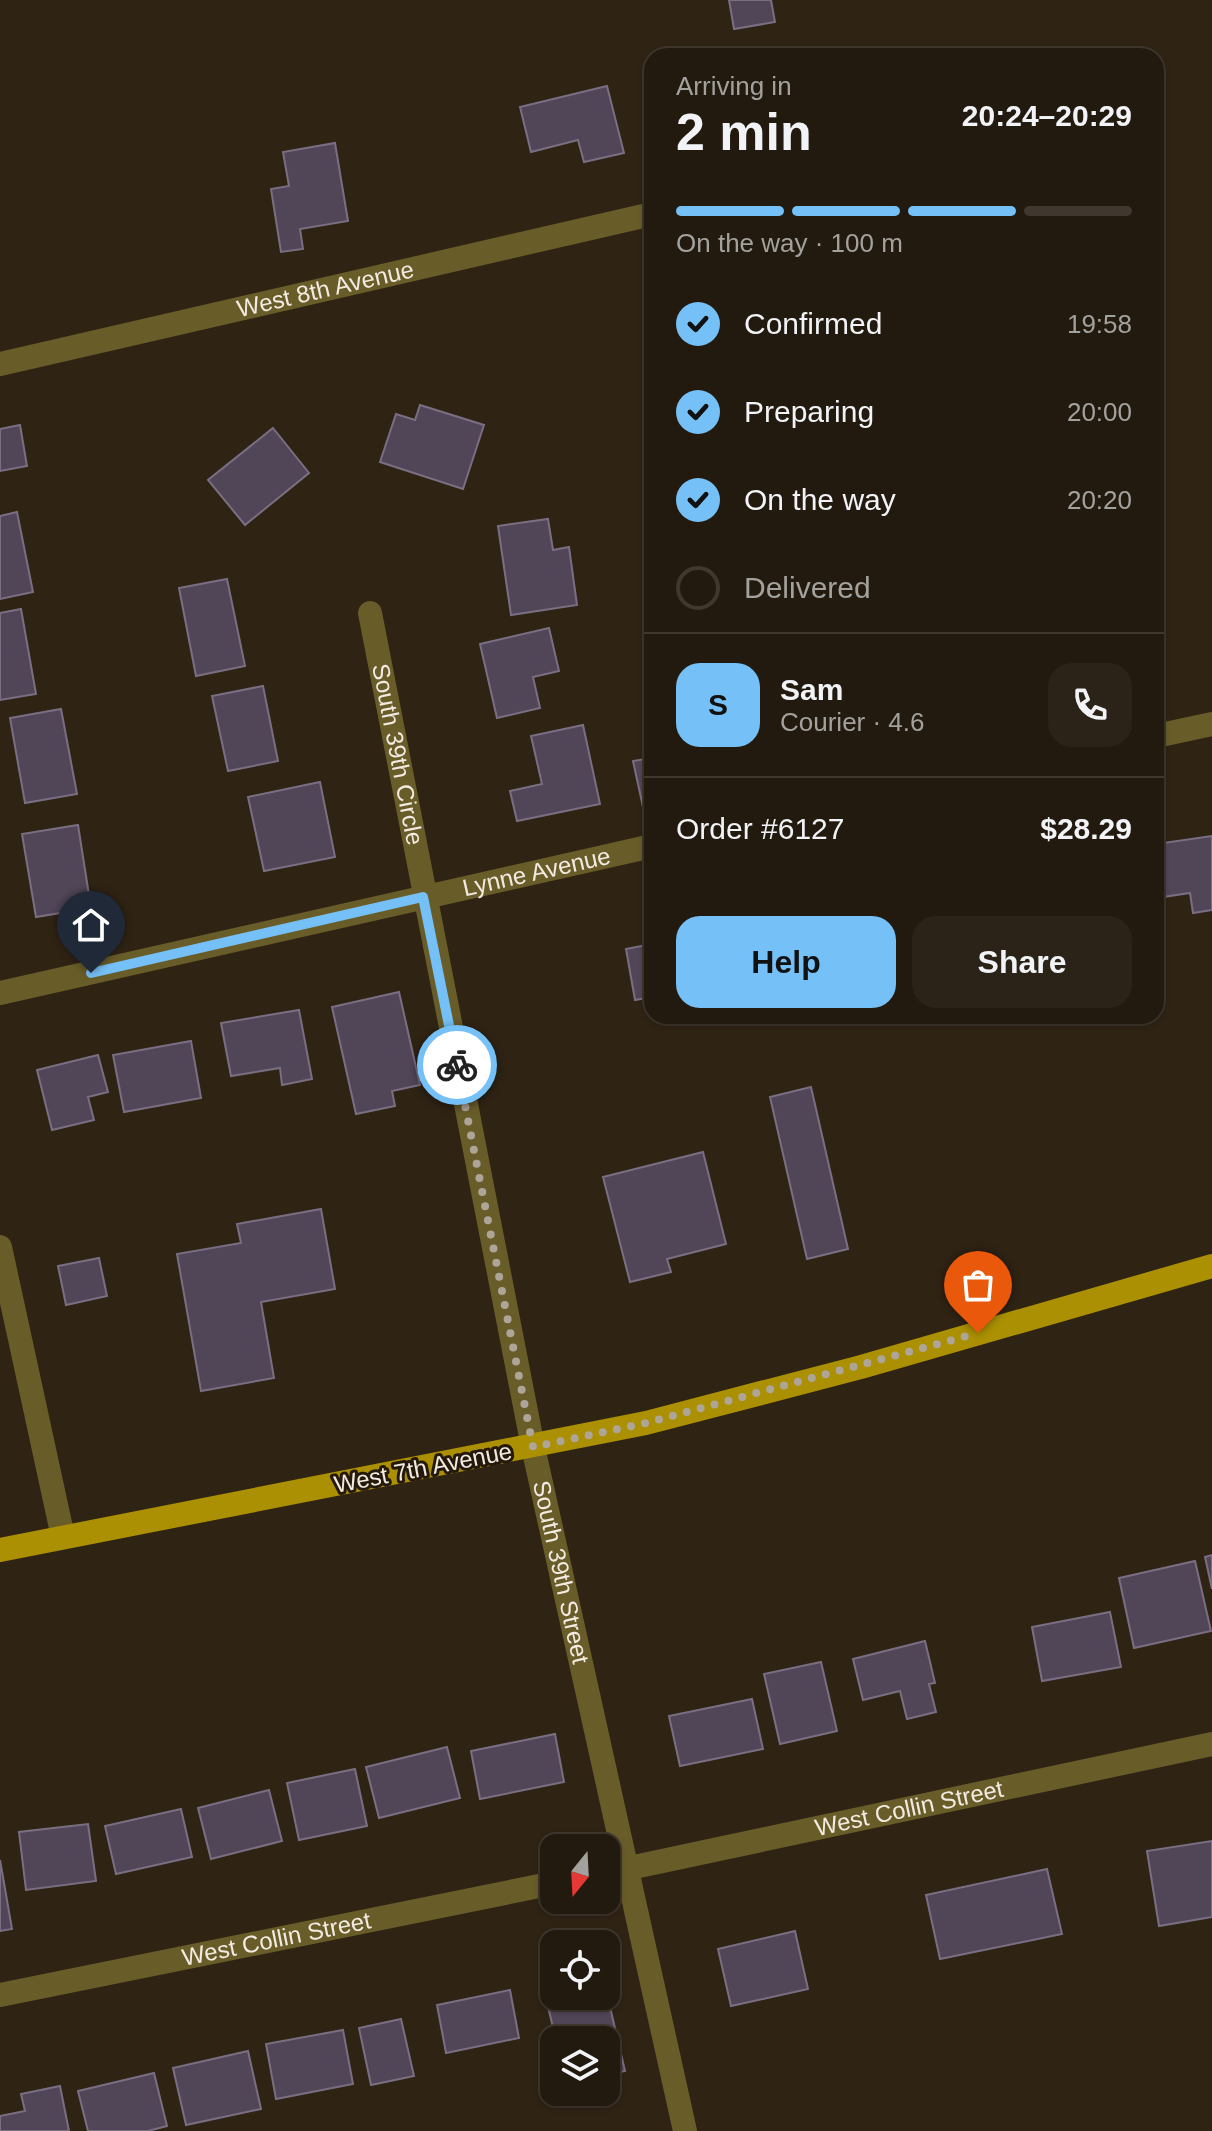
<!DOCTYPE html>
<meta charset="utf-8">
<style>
:root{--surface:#231a0f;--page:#2b2318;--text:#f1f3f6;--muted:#a3a19e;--line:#40382f;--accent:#75c0f6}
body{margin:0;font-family:Arial,sans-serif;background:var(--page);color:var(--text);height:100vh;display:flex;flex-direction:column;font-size:30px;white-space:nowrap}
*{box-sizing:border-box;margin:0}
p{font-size:26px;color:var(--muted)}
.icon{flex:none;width:44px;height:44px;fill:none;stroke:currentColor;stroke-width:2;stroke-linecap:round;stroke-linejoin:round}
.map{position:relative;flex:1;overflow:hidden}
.sheet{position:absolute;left:644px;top:48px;width:520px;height:976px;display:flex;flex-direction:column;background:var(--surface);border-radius:24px;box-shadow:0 2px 6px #0004,0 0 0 2px var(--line)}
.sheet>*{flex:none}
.needle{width:52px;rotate:198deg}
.fabs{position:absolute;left:540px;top:1834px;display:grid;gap:16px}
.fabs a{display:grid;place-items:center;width:80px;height:80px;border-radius:16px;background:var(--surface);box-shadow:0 2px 6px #0004,0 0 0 2px var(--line);font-size:40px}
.pin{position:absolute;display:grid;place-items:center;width:68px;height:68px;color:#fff;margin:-82px -34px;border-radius:50% 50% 50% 0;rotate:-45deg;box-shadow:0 0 8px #0007}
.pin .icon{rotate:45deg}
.courier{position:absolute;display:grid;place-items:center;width:80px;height:80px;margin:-40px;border:6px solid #75c0f6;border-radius:50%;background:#fff;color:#222;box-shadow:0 2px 10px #0007}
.overview em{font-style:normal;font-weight:600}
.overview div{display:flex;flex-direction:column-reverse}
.overview{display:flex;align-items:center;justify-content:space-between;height:136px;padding:0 32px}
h1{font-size:52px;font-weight:600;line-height:60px}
.bar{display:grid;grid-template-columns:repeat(4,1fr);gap:12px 8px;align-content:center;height:96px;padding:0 32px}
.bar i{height:10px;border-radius:6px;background:var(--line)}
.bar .active{background:var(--accent)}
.bar p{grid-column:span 4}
.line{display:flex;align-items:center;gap:20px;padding:0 32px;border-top:2px solid var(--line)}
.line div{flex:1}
.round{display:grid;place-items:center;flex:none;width:84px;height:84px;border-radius:24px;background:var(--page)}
ol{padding:0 32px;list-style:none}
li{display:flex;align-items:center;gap:24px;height:88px}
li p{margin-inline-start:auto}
li .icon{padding:8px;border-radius:50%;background:var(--accent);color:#111;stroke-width:4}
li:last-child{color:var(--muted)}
li i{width:44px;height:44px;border:4px solid var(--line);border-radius:50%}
.cta{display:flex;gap:16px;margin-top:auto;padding:16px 32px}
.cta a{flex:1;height:92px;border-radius:24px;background:var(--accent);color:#111;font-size:32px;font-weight:600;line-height:92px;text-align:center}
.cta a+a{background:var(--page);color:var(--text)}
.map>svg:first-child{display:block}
.building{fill:#504657;stroke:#7a6f82;stroke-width:2}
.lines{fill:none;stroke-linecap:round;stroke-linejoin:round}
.street{stroke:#685c29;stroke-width:24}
.primary{stroke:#ab9003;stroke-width:24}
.done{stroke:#aea599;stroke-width:8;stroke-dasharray:0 14.4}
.route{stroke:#75c0f6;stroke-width:10}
.labels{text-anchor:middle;stroke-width:6;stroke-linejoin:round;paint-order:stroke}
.street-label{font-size:24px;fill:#f3ebe1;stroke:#25190b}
</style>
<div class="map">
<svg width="1212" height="2131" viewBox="0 0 1212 2131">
<rect width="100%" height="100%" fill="#2f2314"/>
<g class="building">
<polygon points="729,0 771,0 775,22 734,29"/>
<polygon points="607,86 624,153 584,162 578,140 531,152 520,107"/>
<polygon points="335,143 348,221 300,229 303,249 281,252 271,189 289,186 283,152"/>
<polygon points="420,405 484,425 463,489 380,462 396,414 415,420"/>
<polygon points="20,425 27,466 0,471 0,429"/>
<polygon points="273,428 309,473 245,525 208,480"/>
<polygon points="17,512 33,592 0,599 0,516"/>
<polygon points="548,519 553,550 569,547 577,605 511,615 498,526"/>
<polygon points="227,579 245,666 196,676 179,588"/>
<polygon points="21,609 36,694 0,700 0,613"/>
<polygon points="549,628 559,671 533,677 540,708 497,718 480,644"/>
<polygon points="263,686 278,761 228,771 212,696"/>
<polygon points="61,709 77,794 25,803 10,718"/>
<polygon points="583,725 600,804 517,821 510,791 542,784 531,736"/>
<polygon points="652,758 652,805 643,807 633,761"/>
<polygon points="320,782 335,857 264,871 248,797"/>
<polygon points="78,825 91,908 36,917 22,834"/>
<polygon points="1212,836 1212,910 1193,913 1190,893 1156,898 1156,844"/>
<polygon points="652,944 652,997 635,1000 626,949"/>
<polygon points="399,992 420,1085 392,1091 395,1106 356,1114 332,1007"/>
<polygon points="299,1010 312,1079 282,1085 280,1068 231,1076 221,1023"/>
<polygon points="191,1041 201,1098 124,1112 113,1055"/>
<polygon points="98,1055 108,1092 88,1097 94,1120 52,1130 37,1070"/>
<polygon points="811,1087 848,1249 807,1259 770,1097"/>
<polygon points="703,1152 726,1244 667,1259 671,1272 630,1282 603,1177"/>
<polygon points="321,1209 335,1289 261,1302 274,1378 201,1391 177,1254 241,1243 237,1224"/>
<polygon points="99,1258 107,1296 66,1305 58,1266"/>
<polygon points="1212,1555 1212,1589 1205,1557"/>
<polygon points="1195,1561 1211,1631 1134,1648 1119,1578"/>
<polygon points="1110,1612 1121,1667 1042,1681 1032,1627"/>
<polygon points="925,1641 935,1683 929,1684 936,1712 907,1719 900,1691 863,1700 853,1659"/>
<polygon points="821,1662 837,1731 780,1744 764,1674"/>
<polygon points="752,1699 763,1749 680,1766 669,1716"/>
<polygon points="555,1734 564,1782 480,1799 471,1751"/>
<polygon points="447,1747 460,1798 379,1818 366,1767"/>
<polygon points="355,1769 367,1826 299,1840 287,1783"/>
<polygon points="269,1790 282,1841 211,1859 198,1808"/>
<polygon points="181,1809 192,1857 116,1874 105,1826"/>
<polygon points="88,1824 96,1881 26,1890 19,1832"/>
<polygon points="1212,1841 1212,1917 1159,1926 1147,1851"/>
<polygon points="0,1860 12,1929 0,1931"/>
<polygon points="1047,1869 1062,1934 940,1959 926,1895"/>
<polygon points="795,1931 808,1989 731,2006 718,1949"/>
<polygon points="554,1988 554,1996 606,1996 606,1990 625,2071 606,2075 606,2040 556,2040 544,1990"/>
<polygon points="510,1990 519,2038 446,2053 437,2005"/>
<polygon points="401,2019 414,2076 371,2085 359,2028"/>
<polygon points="343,2030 353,2084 276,2099 266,2044"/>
<polygon points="248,2051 261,2109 186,2125 173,2068"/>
<polygon points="154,2073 167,2126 148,2131 88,2131 78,2091"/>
<polygon points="60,2086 69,2131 0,2131 0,2116 25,2111 21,2094"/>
</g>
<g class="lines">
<g class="street">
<path id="s1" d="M0 364 652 214"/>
<path id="s2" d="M370 613 533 1447 685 2131"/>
<polyline points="1156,736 1212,724"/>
<path id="s3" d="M0 993 652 846"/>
<polyline points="0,1247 63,1537"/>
<path id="s4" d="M606 1873 1212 1744"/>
<path id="s5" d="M0 1995 554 1883"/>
</g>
<polyline class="primary" points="0,1550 646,1423 861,1367 1212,1266"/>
</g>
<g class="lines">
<polyline class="done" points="457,1065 533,1447 646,1423 978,1333"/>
<polyline class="route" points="91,973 423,897 457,1065"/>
</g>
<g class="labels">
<g class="street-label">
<text dy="8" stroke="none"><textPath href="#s1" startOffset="334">West 8th Avenue</textPath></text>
<text dy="8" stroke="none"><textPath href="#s2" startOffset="144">South 39th Circle</textPath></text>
<text dy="8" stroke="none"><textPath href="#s3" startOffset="550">Lynne Avenue</textPath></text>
<text transform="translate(423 1468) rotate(-11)" y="8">West 7th Avenue</text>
<text dy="8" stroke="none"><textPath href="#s2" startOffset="978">South 39th Street</textPath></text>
<text dy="8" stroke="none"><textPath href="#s4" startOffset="310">West Collin Street</textPath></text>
<text dy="8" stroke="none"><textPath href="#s5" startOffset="282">West Collin Street</textPath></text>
</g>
</g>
</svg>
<div class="fabs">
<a><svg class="needle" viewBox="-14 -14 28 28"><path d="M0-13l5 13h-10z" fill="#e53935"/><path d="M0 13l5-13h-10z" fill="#a3a19e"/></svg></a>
<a><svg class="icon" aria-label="locate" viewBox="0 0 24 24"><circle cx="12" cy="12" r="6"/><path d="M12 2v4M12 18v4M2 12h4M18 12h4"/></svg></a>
<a><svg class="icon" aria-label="layers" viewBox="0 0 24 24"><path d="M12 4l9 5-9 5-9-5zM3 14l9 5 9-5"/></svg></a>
</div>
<div class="pin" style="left:978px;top:1333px;background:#ea580c"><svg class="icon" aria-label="bag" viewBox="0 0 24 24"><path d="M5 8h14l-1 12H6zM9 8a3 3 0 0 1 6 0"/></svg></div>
<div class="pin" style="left:91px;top:973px;background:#1f2937"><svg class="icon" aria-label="home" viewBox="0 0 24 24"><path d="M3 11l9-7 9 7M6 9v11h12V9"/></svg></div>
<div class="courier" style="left:457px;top:1065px"><svg class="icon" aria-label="bike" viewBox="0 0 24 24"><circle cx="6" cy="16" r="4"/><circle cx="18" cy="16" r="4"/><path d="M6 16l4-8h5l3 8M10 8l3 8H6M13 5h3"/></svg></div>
<section class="sheet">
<div class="overview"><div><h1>2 min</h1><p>Arriving in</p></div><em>20:24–20:29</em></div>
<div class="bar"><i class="active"></i><i class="active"></i><i class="active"></i><i></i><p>On the way · 100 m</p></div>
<ol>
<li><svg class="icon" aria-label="check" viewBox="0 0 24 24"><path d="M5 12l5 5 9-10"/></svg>Confirmed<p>19:58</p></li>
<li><svg class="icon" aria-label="check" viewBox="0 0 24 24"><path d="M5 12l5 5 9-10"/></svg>Preparing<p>20:00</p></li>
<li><svg class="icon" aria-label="check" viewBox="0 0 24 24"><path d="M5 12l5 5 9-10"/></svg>On the way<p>20:20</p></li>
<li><i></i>Delivered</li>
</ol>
<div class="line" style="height:144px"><b class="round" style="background:var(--accent);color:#111">S</b><div><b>Sam</b><p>Courier · 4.6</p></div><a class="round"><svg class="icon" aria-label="phone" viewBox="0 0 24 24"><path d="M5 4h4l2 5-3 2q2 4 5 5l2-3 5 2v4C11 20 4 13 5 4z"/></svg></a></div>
<div class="line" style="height:104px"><div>Order #6127</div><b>$28.29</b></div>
<div class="cta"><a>Help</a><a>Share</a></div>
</section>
</div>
